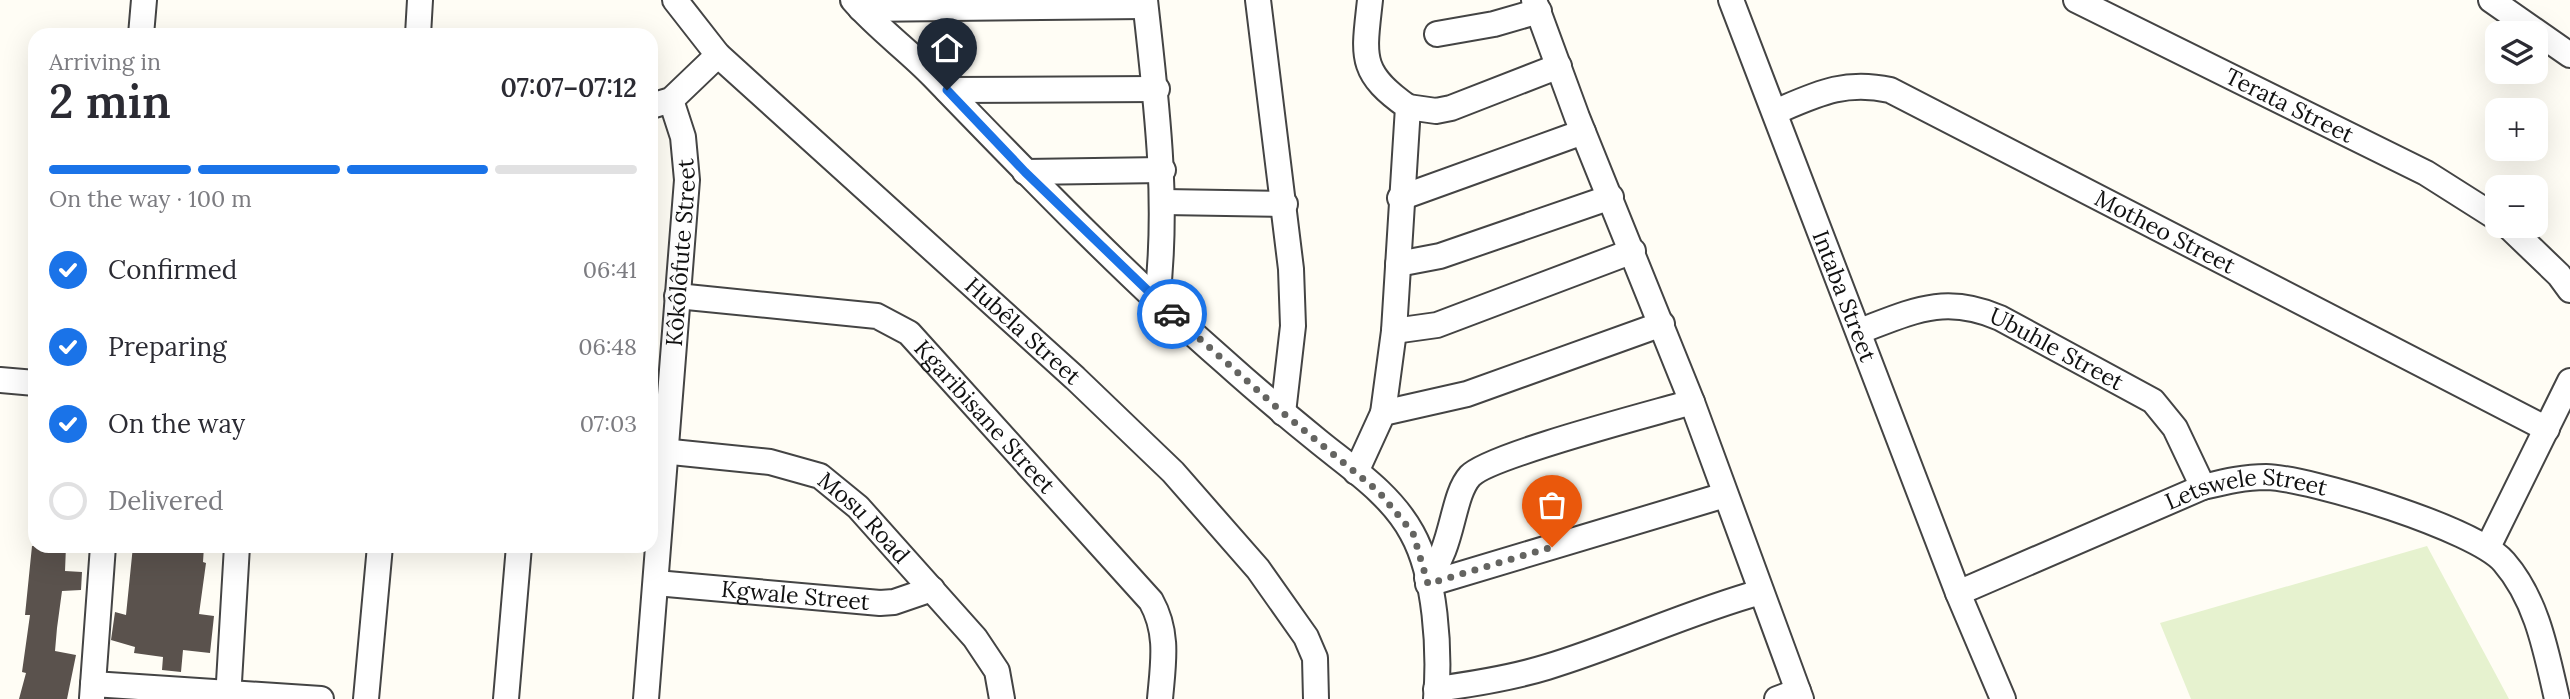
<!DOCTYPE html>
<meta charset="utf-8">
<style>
:root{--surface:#fff;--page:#f7f7f7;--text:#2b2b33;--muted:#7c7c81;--line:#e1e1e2;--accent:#1a73e8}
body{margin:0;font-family:Lora,serif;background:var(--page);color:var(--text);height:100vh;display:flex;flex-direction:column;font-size:26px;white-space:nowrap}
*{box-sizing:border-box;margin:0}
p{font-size:23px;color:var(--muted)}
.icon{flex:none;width:38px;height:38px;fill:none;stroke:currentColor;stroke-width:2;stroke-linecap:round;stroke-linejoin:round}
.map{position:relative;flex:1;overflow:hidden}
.details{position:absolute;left:28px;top:28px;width:630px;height:525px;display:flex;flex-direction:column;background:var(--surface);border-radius:21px;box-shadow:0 7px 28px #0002}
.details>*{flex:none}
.controls{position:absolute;left:2485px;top:21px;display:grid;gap:14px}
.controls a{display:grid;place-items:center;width:63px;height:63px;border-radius:14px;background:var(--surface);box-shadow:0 7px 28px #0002;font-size:35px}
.pin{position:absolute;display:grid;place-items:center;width:60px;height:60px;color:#fff;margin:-72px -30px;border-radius:50% 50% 50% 0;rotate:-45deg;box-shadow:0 0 7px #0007}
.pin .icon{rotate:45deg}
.courier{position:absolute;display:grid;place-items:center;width:70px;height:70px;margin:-35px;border:5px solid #1a73e8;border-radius:50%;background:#fff;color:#222;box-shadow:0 2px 9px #0007}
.headline em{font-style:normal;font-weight:600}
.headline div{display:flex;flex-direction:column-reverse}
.headline{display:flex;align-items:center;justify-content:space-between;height:119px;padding:0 21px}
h1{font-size:46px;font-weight:600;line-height:52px}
.bar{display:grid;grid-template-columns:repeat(4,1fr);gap:10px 7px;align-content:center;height:84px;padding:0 21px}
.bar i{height:9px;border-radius:5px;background:var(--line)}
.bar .current{background:var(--accent)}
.bar p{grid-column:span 4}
ol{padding:0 21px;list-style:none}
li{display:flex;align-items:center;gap:21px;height:77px}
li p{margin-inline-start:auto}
li .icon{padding:7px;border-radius:50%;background:var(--accent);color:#fff;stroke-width:4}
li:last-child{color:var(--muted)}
li i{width:38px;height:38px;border:4px solid var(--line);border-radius:50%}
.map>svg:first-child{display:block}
.pitch{fill:#e6f2cf}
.building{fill:#5a524d}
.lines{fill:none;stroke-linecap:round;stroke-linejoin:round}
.street-casing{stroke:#444;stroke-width:28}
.street{stroke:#fff;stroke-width:24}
.done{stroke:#646461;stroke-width:7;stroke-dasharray:0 12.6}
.route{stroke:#1a73e8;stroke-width:9}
.labels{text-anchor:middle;stroke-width:7;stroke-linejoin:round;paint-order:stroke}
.street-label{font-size:23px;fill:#111;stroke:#fff}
</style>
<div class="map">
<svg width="2570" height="699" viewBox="0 0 2570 699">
<rect width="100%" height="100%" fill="#fffdf5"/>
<polygon class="pitch" points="2427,546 2509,699 2191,699 2160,623"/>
<g class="building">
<polygon points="32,546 66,546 65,571 82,572 81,590 62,591 57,628 55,651 76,655 67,699 19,699 26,673 22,672 30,615 25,615"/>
<polygon points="133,546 204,546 203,562 206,563 199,614 214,616 210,653 183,650 181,672 162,670 163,657 134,653 135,647 111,640 115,612 126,615"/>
</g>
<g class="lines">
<g class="street-casing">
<g id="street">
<path id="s1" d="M675 0 718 55 1075 378 1173 472 1258 569 1306 637 1315 658 1316 699"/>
<path d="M853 0C877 28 908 50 933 76 1028 174 1123 273 1225 362 1255 389 1286 415 1318 441 1351 468 1391 494 1412 533 1436 576 1440 651 1436 699"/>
<path d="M1145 0C1156 101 1169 198 1157 300"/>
<polyline points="1258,0 1291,269 1293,326 1283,413"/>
<path d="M1370 0C1364 56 1358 72 1408 107L1394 331 1383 413"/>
<polyline points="1534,0 1577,117 1692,402 1801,699"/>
<path id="s2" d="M1731 0 1958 593 2003 699"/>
<path id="s3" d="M2076 0 2426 173 2497 218"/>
<polyline points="2491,0 2570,55"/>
<polyline points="861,9 1145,6"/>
<polyline points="1437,34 1494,24 1539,11"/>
<polyline points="141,35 144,0"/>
<polyline points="418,35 420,0"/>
<polyline points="947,90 1157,89"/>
<polyline points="651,106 671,100 718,55"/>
<polyline points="1408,107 1436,111 1451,108 1559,66"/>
<path id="s4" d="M1775 112C1817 94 1844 80 1890 90L2547 429"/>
<polyline points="1025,172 1163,170"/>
<polyline points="1400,198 1583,132"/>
<polyline points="1164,202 1285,204"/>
<polyline points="2508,226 2559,275 2570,290"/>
<polyline points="1398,264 1440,256 1611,197"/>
<path id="s5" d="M677 296 877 316 909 333 1151 601C1169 633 1163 664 1160 699"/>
<polyline points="1394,331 1437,325 1633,251"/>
<path id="s6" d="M1860 331C1913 311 1945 294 2000 318L2153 401 2175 428 2203 487"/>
<polyline points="0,380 35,383"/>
<path id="s7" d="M652 450 770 462 820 476 858 507 975 638 997 671 1002 699"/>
<polyline points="1356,472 1383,413 1467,394 1662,324"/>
<polyline points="2488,547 2570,381"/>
<path d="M1427 578C1454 549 1451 497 1470 476 1490 455 1655 413 1692 402"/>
<path id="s8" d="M656 583 880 603 894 602 932 589"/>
<polyline points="1428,584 1725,495"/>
<path id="s9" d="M1958 593 2203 487C2224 482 2244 477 2266 477 2310 478 2476 529 2504 562 2537 600 2546 651 2557 699"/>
<polyline points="93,684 321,699"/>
<path d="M1436 689C1474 684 1511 678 1547 667 1620 645 1688 612 1761 592"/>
<polyline points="92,698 103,546"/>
<polyline points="228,699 237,546"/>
<polyline points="366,699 380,546"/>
<polyline points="506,699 519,546"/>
<path id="s10" d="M646 699 687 180 683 137 671 100"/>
<polyline points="1777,699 1798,691"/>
</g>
</g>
<use href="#street" class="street"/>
</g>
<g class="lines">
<polyline class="done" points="1172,314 1283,413 1379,492 1413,533 1428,584 1552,547"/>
<polyline class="route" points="947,90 1025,172 1172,314"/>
</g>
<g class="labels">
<g class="street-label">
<text dy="8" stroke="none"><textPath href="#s3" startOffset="238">Terata Street</textPath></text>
<text dy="8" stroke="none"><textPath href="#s4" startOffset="429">Motheo Street</textPath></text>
<text dy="8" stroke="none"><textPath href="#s10" startOffset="448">Kôkôlôfute Street</textPath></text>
<text dy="8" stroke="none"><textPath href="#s2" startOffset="317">Intaba Street</textPath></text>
<text dy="8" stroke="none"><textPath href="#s1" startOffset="481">Hubêla Street</textPath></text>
<text dy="8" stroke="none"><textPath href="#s6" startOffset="210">Ubuhle Street</textPath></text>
<text dy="8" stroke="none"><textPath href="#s5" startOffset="350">Kgaribisane Street</textPath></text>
<text dy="8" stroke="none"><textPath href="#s9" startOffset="310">Letswele Street</textPath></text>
<text dy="8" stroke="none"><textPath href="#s7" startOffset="231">Mosu Road</textPath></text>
<text dy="8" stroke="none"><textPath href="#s8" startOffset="140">Kgwale Street</textPath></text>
</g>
</g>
</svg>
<div class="controls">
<a><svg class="icon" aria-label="layers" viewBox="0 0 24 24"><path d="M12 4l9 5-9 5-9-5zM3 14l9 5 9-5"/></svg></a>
<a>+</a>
<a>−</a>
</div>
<div class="pin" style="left:1552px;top:547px;background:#ea580c"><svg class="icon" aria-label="bag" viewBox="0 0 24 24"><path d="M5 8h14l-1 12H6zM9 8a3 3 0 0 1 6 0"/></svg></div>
<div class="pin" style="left:947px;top:90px;background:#1f2937"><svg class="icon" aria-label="home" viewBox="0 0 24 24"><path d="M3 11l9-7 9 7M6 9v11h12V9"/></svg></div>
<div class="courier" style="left:1172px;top:314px"><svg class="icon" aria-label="car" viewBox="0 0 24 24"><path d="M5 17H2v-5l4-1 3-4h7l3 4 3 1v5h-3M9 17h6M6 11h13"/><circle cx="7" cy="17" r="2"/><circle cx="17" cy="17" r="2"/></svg></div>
<section class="details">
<div class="headline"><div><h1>2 min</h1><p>Arriving in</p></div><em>07:07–07:12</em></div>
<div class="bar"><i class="current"></i><i class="current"></i><i class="current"></i><i></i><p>On the way · 100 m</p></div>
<ol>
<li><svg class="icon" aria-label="check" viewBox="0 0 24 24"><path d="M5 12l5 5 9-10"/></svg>Confirmed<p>06:41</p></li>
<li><svg class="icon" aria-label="check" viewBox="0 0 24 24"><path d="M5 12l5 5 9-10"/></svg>Preparing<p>06:48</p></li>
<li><svg class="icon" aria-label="check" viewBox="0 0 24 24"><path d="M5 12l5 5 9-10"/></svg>On the way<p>07:03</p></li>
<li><i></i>Delivered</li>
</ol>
</section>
</div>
